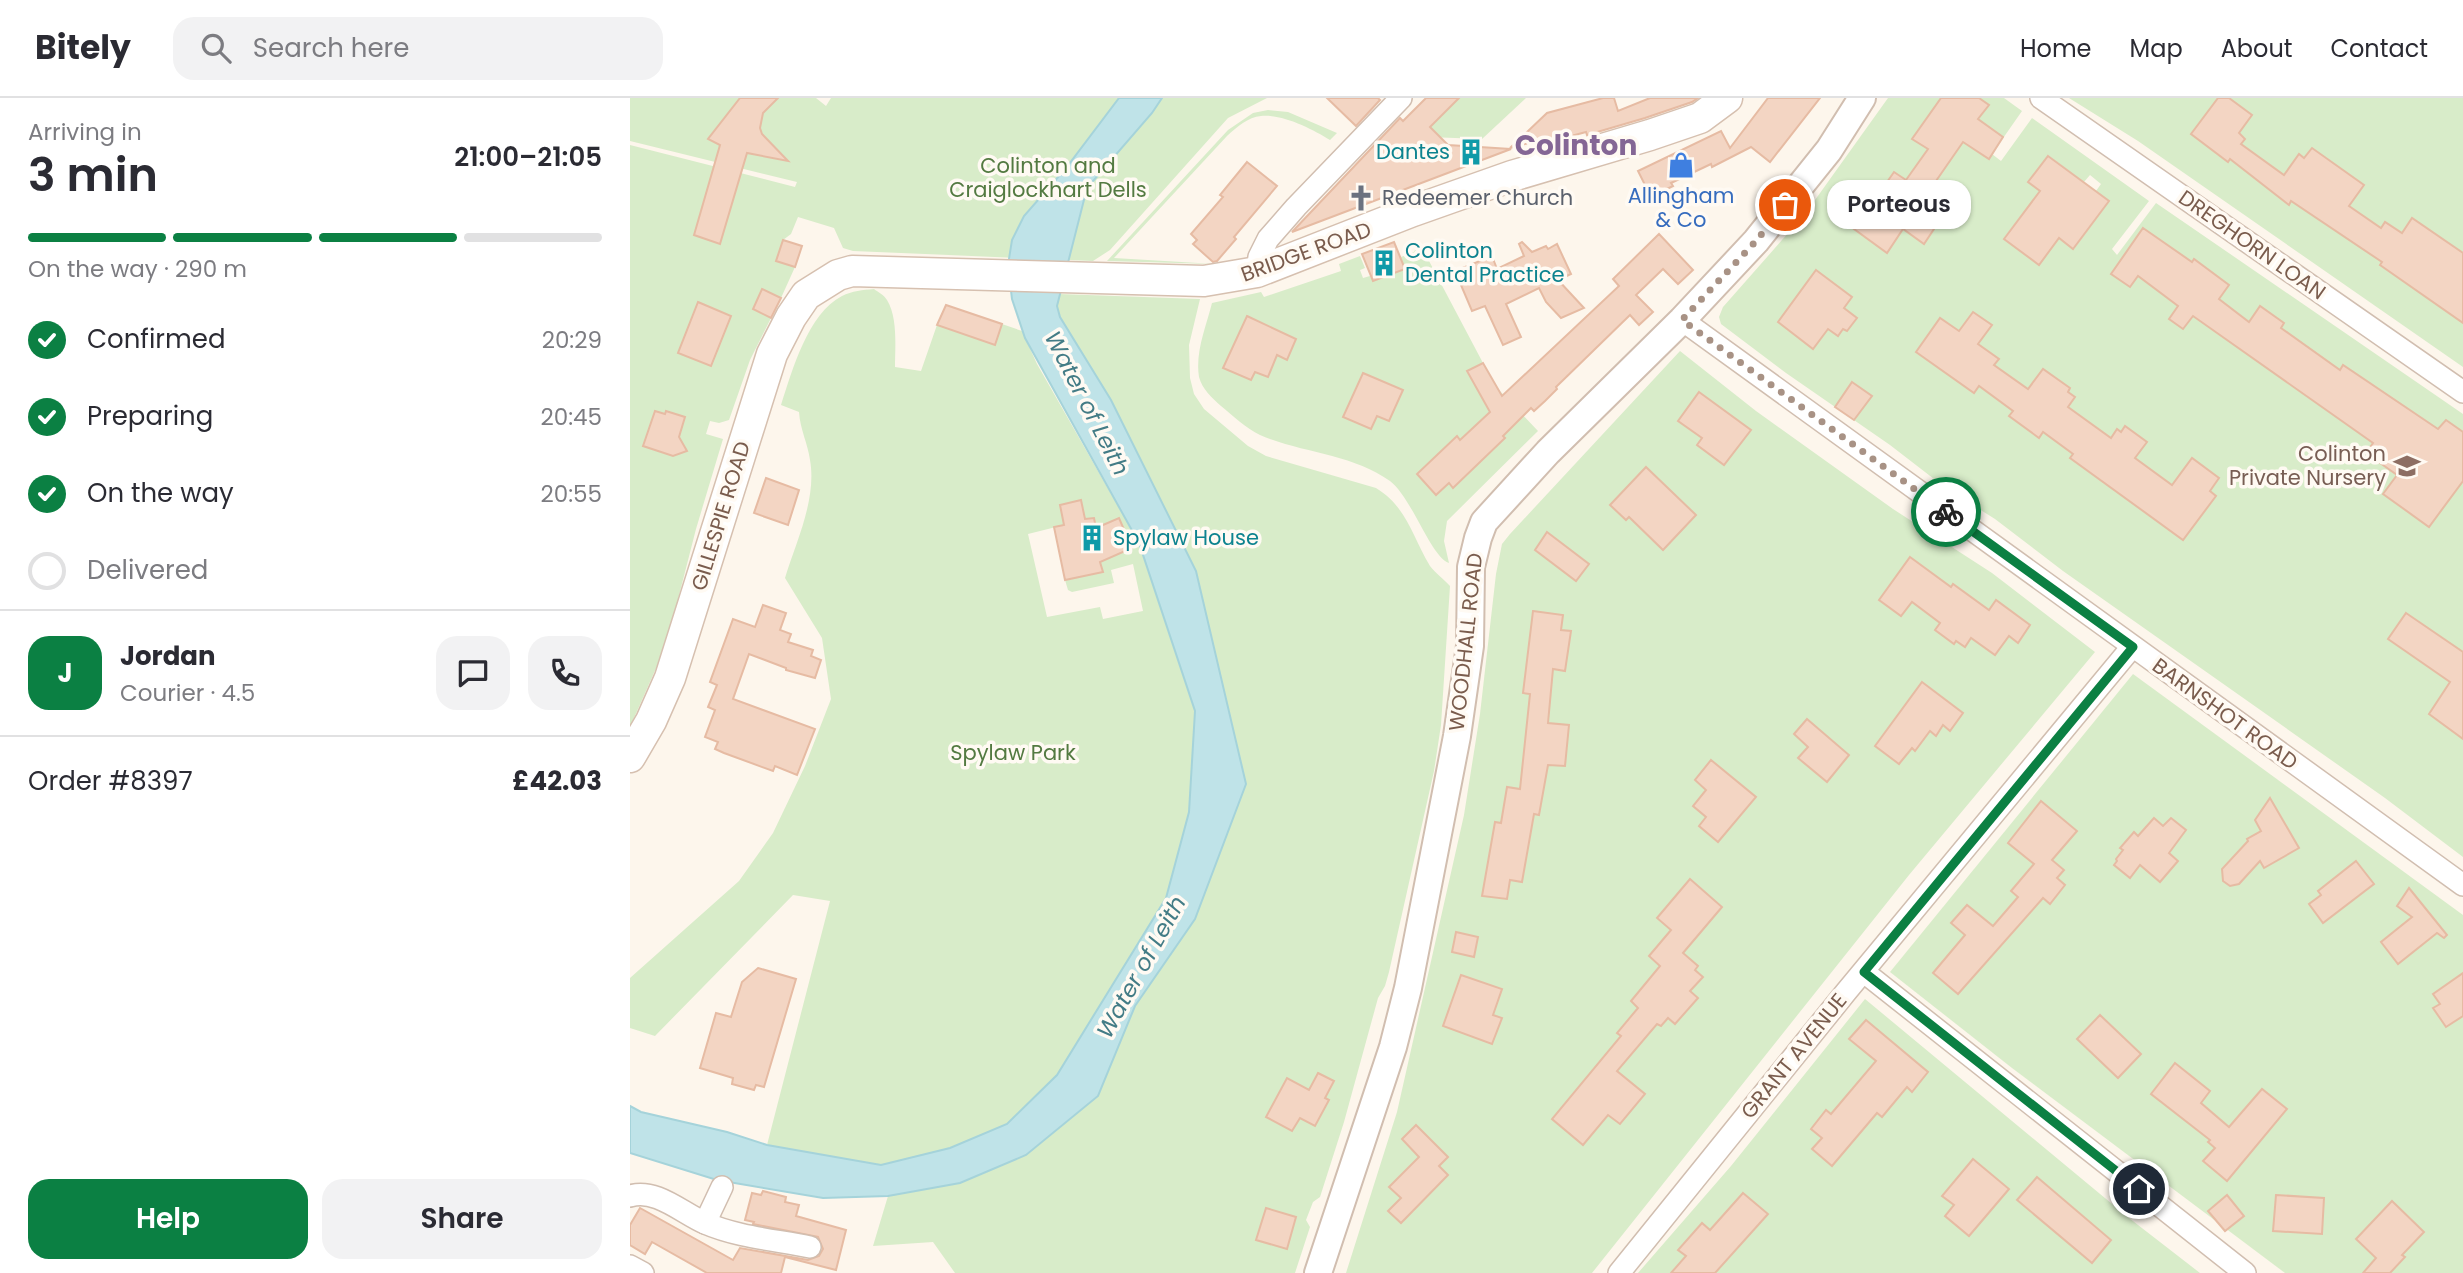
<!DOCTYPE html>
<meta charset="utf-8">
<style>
:root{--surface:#fff;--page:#f2f2f3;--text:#2b2b33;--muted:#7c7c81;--line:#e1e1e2;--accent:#0b8043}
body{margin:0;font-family:Poppins,sans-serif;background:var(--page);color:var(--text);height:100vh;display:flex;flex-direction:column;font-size:26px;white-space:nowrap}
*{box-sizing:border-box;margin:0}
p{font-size:23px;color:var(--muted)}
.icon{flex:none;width:38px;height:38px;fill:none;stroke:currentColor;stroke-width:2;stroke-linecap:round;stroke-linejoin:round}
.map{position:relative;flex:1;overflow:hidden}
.panel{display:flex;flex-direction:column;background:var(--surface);width:630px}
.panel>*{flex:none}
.pin{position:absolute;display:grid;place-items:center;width:60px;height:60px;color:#fff;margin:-30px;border:4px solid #fff;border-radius:50%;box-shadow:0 2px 7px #0007}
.courier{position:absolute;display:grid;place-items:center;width:70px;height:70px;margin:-35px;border:5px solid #0b8043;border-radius:50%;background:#fff;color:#222;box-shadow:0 2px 9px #0007}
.bubble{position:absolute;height:49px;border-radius:21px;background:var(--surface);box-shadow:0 2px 5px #0004;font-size:23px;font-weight:600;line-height:49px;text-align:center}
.headline em{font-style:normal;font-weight:600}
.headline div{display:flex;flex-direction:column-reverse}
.headline{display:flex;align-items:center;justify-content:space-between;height:119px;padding:0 28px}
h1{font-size:46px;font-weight:600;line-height:52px}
.bar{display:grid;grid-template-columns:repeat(4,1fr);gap:10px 7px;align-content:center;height:84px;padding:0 28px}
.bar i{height:9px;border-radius:5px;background:var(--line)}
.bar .selected{background:var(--accent)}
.bar p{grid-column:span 4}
.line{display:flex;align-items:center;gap:18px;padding:0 28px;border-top:2px solid var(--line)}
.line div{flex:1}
.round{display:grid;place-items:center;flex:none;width:74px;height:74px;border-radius:21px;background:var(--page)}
ol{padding:0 28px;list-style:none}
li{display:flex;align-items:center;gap:21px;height:77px}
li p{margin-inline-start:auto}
li .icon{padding:7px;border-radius:50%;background:var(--accent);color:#fff;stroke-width:4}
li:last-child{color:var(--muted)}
li i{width:38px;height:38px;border:4px solid var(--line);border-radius:50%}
.action{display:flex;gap:14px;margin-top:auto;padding:14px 28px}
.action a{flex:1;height:80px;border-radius:21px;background:var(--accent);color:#fff;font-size:28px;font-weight:600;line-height:80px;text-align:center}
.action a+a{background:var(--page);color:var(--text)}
header{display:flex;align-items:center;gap:42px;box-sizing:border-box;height:98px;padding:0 35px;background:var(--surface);border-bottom:2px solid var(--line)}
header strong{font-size:33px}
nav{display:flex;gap:38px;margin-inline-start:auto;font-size:24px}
.search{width:490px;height:63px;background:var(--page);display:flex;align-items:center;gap:18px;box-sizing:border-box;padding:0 24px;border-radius:21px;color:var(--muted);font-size:26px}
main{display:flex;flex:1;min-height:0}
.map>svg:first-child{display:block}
.green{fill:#d8ecc9;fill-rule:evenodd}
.water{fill:#bfe3e8;stroke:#a5d3da;stroke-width:2}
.building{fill:#f3d5c3;stroke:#e6bba3;stroke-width:2}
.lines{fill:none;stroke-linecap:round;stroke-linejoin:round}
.minor-casing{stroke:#d1beb0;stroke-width:24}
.tertiary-casing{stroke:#d1beb0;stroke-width:30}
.secondary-casing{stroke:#d6c0b0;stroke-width:33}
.minor{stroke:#fff;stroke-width:21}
.tertiary{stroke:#fff;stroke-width:26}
.secondary{stroke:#fff;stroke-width:30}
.done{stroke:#a89285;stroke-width:7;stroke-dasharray:0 12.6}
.route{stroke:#0b8043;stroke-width:9}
.labels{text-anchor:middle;stroke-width:7;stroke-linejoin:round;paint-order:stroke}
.culture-label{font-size:21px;fill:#0d838f;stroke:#fffaf3;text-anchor:start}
.park-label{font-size:21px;fill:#537a41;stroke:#fffaf3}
.shop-label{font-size:21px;fill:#366cbe;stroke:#fffaf3}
.worship-label{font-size:21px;fill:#5b616d;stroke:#fffaf3;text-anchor:start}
.street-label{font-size:21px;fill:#7a5c4d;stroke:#fffaf3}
.education-label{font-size:21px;fill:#785e54;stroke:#fffaf3;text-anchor:end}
.water-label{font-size:23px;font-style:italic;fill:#437c86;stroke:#fffaf3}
.district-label{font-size:28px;font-weight:bold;fill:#846695;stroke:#fffaf3}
</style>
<header>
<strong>Bitely</strong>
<div class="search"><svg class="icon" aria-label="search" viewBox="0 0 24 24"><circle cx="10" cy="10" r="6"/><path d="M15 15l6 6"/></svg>Search here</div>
<nav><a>Home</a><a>Map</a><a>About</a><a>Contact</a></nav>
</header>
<main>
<section class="panel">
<div class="headline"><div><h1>3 min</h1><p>Arriving in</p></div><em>21:00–21:05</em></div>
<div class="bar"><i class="selected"></i><i class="selected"></i><i class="selected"></i><i></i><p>On the way · 290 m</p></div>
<ol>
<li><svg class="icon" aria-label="check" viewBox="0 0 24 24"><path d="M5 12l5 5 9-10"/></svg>Confirmed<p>20:29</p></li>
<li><svg class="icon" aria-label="check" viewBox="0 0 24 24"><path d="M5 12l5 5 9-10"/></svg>Preparing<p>20:45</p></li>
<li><svg class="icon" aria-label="check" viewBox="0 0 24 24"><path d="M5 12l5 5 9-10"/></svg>On the way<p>20:55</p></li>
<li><i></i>Delivered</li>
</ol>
<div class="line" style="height:126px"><b class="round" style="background:var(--accent);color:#fff">J</b><div><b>Jordan</b><p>Courier · 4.5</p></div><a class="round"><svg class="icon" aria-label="chat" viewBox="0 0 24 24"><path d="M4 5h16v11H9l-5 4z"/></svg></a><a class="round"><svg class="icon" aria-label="phone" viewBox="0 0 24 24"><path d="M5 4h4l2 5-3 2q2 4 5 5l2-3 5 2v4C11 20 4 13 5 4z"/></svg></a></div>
<div class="line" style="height:91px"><div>Order #8397</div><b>£42.03</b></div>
<div class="action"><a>Help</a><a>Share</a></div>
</section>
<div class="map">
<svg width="1833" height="1175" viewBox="0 0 1833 1175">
<rect width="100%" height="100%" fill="#fdf6ec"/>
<g class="green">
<polygon points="0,0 186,0 196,8 201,0 637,0 598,20 480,152 463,163 223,153 213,150 204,130 168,119 161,136 153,142 146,163 165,169 151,200 132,191 123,211 141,220 120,262 99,322 89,325 80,323 76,336 93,341 66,431 45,513 27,568 0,629 0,47 165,89 167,84 0,43"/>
<polygon points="829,0 896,0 852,41 798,39 799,29"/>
<path d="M1258 0H1374L1392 13 1362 56 1371 63 1402 20 1519 103 1482 151 1487 157 1526 105 1833 316V759L1755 700 1433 473 1365 421 1317 391 1260 347 1156 275 1091 226 1089 219 1093 209 1175 116ZM1419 58 1454 84 1460 77 1471 86 1466 93 1479 103 1444 151 1429 140 1409 166 1374 140 1396 111 1424 103Z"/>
<polygon points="1439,0 1833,0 1833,269 1508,43"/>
<path d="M638 12 658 14 707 35 700 42C682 31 653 16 631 18 618 19 607 29 597 38L484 160 585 166 477 163 598 32 623 15Z"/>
<path d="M789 144 853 265 837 274 867 290 908 333 817 423 814 443 819 465C801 459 782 400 760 383 723 356 672 355 630 337 616 330 603 318 591 308 582 300 572 291 569 279 565 254 576 229 582 205L631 194 634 199 711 173 709 166 730 158 735 170 730 172 733 180 740 178 743 183 775 171 771 159 784 154Z"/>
<path d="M244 191C248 194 254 197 257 202 268 220 265 249 265 269L291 273 307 227 365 247 372 226 392 233 407 266 509 445 565 613 559 714 536 800 427 977 377 1026 320 1050 251 1067 137 1047 200 803 163 797 25 938 0 930V880L109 783 143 735 175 668 201 601 192 540 155 480C166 444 187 401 180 362 178 346 170 331 169 314L151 307C162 273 178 215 212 198 222 193 233 192 244 191ZM451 402 455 421 464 420 466 430 489 420 502 450 470 464 472 474 435 482 438 492 442 494 484 485 481 472 503 466 513 513 473 521 470 509 417 519 398 436 434 427 430 407Z"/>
<path d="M429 196 570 201 559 247 560 280 564 296 574 311 618 348 636 358 746 390C777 409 782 438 800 468 805 475 814 481 820 488L811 627 804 673 759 874 755 888 748 900 714 1024 690 1099 683 1104 676 1122 680 1129 665 1175H325L303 1144 243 1148 258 1098 330 1085 396 1057 468 998 505 908 565 821 616 686 566 473 481 302 430 219 427 208Z"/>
<polygon points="1050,253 1126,313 1263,411 1362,475 1465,554 1279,777 962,1175 716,1175 767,1014 834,717 850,616 866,476 872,446 880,436"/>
<polygon points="1503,576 1833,817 1833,1175 1655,1175 1382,970 1260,874"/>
<polygon points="1235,901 1499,1120 1570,1175 1008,1175 1101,1068"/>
</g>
<polygon class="water" points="489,0 532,0 522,15 457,90 427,208 430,219 481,302 566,473 616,686 565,821 505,908 468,998 396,1057 330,1085 258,1098 193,1100 87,1082 0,1055 0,1008 11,1014 97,1034 137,1047 251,1067 320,1050 377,1026 427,977 536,800 559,714 565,613 509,445 395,240 382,201 378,167 382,142 394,118 436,70"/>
<g class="building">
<polygon points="110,0 148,0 133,15 130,30 132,36 158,63 117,55 90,146 64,137 90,47 78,41"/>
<polygon points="697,0 748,0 750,2 726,28"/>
<polygon points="796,0 829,0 800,29 818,47 881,51 662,134 770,20 773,23"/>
<polygon points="973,0 984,0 988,13 1020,0 1068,0 1062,4 1015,20 957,37 956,34 915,45 914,41 880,50 917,15"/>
<polygon points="1138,0 1190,0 1140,64 1121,49 1082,69 1081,66 1041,85 1043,88 1021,99 1008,73 1091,33 1100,50"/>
<polygon points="1311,0 1349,0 1359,7 1348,21 1373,39 1359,61 1333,44 1306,83 1310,86 1302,98 1305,101 1291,121 1304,131 1294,146 1273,131 1257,155 1224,131 1264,74 1276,82 1298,51 1282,41"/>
<polygon points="1588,0 1599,0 1622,17 1609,35 1615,41 1611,46 1654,77 1669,56 1674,60 1682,50 1734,87 1719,108 1751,130 1755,124 1772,135 1782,120 1833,155 1833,225 1750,167 1752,164 1661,103 1659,107 1600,61 1598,64 1561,36"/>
<polygon points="1418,58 1479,103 1443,151 1429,140 1409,167 1374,141 1410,93 1398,84"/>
<polygon points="617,64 647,88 604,139 606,141 587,163 583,164 563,146 567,142 561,136 593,99 590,97"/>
<polygon points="1513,130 1562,164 1564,161 1599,187 1589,201 1619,224 1630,208 1654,225 1651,230 1710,272 1713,267 1808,331 1816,322 1833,334 1833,383 1799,429 1753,396 1767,377 1736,355 1743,345 1563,218 1553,231 1539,221 1548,208 1508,178 1500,189 1481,176"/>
<polygon points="1029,136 1063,172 1048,186 1033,171 1006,197 1023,214 1009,227 1000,217 926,289 927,291 915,303 904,313 901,310 873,338 875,340 823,390 819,385 806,397 787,376 827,338 830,342 860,314 837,273 853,265 872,298 989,188 983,181"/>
<polygon points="153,142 172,148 165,169 146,163"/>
<polygon points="764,144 775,171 743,183 732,156"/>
<polygon points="892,144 902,154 916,148 918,151 927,146 941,176 928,182 954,210 931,220 916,204 909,190 876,206 891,239 873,247 855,208 842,213 825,173 862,158 867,171 894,158 889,146"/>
<polygon points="1186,172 1222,199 1214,210 1227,220 1217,233 1213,231 1208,238 1198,231 1183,251 1148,224"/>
<polygon points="132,191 151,200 141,220 123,211"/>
<polygon points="68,204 101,218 81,268 48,255"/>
<polygon points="316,207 372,226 365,247 307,227"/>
<polygon points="1343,214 1362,227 1348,246 1369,261 1364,267 1398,291 1413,271 1440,290 1438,294 1445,299 1438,309 1481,340 1487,331 1491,334 1495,328 1517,344 1505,360 1542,387 1562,360 1589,380 1580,393 1586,398 1553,442 1440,360 1443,356 1413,334 1409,340 1379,318 1383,313 1349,288 1344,295 1286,254 1310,220 1329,233"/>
<polygon points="617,218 666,241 657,262 647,257 638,279 625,274 621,282 593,270"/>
<polygon points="733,275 773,292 759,323 747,318 741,331 713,319"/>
<polygon points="1222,284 1242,298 1224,322 1205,309"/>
<polygon points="1069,294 1121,332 1094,367 1067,347 1072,340 1048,323"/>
<polygon points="25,313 35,316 36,313 55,319 49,339 57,353 43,358 13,348"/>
<polygon points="1016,369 1066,417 1033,452 999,419 996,422 980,407"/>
<polygon points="136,380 169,392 158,427 124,415"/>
<polygon points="451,402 455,421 464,420 466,430 489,420 502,450 470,464 473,474 435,482 424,429 434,427 430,407"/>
<polygon points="917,434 959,466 946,483 905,452"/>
<polygon points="1280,459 1321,489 1323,486 1359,512 1366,502 1400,527 1388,545 1379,538 1365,557 1341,540 1335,549 1326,543 1324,546 1305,532 1310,525 1282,504 1271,518 1249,502"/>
<polygon points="133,507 156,515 150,532 161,536 158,544 183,552 181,558 191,562 185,580 156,572 156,570 119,556 103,601 185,631 167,677 145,668 143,673 94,655 85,651 88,644 75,639 85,612 78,609 87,587 80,584 103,521 125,529"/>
<polygon points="903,513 933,517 931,532 941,533 935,573 923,571 918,625 939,627 935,668 918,667 909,717 904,716 892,784 880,782 877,801 852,798 865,724 871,725 877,689 890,691 900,596 893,595"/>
<polygon points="1776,515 1833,554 1833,641 1799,616 1820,584 1758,541"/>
<polygon points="1292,584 1333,615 1320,633 1313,627 1306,638 1300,633 1285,653 1282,650 1269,666 1245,648"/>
<polygon points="1177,621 1219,657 1197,684 1168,660 1178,649 1164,636"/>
<polygon points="1081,662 1126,699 1088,744 1069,728 1076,719 1063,708 1076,692 1065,682"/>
<polygon points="1640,700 1669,750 1634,770 1630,763 1609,786 1600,788 1593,783 1592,771 1618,743 1617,741 1631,733 1625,722"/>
<polygon points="1411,703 1447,733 1422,762 1434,772 1427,780 1435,787 1420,806 1413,800 1328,896 1303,875 1335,837 1321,825 1337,807 1363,828 1388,799 1381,793 1404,766 1378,745"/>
<polygon points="1524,720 1533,728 1541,720 1556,732 1539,755 1548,763 1530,784 1510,767 1500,780 1484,767 1487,763 1486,761 1493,752 1490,750 1504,734 1508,738"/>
<polygon points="1726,763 1744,786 1693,825 1679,806 1691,797 1688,793"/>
<polygon points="1060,781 1092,809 1053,855 1068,868 1065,872 1073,879 1060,893 1068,900 1045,926 1038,920 1031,928 1027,926 987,973 1015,996 990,1026 978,1017 953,1047 922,1021 991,938 987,935 1008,910 1001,903 1030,868 1019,858 1041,832 1027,820"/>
<polygon points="1779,790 1817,837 1814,840 1807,835 1768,866 1751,844 1782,819 1767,808"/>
<polygon points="826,834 848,839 844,859 822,854"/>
<polygon points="128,870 166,881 134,989 126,987 124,992 102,986 103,980 70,970 86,915 101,919 112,884"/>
<polygon points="1833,875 1833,918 1816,929 1803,910 1810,906 1803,896"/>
<polygon points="831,877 872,891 863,917 872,920 862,946 813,928"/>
<polygon points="1470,917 1511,956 1488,980 1447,941"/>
<polygon points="1236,922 1298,974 1282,994 1277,989 1252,1019 1247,1015 1202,1068 1182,1051 1192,1040 1181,1031 1196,1012 1201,1016 1246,963 1219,941"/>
<polygon points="1545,965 1580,993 1571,1005 1599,1029 1632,991 1657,1011 1597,1083 1573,1063 1585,1050 1578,1044 1580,1042 1521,996"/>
<polygon points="688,975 704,983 695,1000 699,1002 685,1028 670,1020 662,1033 636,1019 657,980 679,992"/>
<polygon points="786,1027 818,1059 809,1068 818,1077 771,1125 758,1113 771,1100 759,1089 789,1059 772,1041"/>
<polygon points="1343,1061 1379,1091 1339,1138 1315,1118 1324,1107 1312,1098"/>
<polygon points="1407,1079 1481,1142 1462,1165 1387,1102"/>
<polygon points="133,1093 156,1099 155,1104 169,1107 166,1118 216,1132 206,1172 155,1159 151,1175 77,1175 22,1144 15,1156 0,1147 0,1127 10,1110 103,1162 110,1150 178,1162 189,1158 193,1151 188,1139 123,1126 124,1124 115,1122 122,1095 131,1097"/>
<polygon points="1113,1095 1138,1116 1085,1175 1041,1175 1056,1158 1048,1152 1072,1125 1080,1132"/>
<polygon points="1597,1097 1614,1118 1595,1133 1578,1113"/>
<polygon points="1646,1097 1694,1100 1692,1136 1643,1133"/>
<polygon points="1762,1103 1794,1134 1772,1157 1775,1159 1760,1175 1733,1175 1746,1160 1726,1141"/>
<polygon points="636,1110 666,1119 657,1151 626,1142"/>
</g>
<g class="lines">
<g class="minor-casing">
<g id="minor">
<polyline points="1411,0 1833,294"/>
<polyline points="627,174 629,159 638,141 666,109 771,0"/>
<polyline points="1052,222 1833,787"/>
<polyline points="1234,874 1615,1175"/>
<path d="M0 1098C26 1090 52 1115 75 1125 107 1139 146 1142 180 1149"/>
<polyline points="75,1125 92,1089"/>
<polyline points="0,1168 13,1175"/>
<polyline points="989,1175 1216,894 1502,549"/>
</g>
</g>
<g class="tertiary-casing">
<polyline id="tertiary" points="688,1175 763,949 778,890 827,638 840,548 841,469 848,440 854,424 918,354 1052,222 1126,143 1199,52 1232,0"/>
</g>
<g class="secondary-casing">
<polyline id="secondary" points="0,659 21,623 40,580 142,256 161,219 176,197 208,177 222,173 574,183 627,174 783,113 882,78 1020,37 1070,20 1097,0"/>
</g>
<use href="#minor" class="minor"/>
<use href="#tertiary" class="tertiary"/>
<use href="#secondary" class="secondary"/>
</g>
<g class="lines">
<polyline class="done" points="1155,107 1126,143 1052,222 1316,414"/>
<polyline class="route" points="1316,414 1503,549 1234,874 1509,1091"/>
</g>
<defs>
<g id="building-bare" transform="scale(2.1)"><path d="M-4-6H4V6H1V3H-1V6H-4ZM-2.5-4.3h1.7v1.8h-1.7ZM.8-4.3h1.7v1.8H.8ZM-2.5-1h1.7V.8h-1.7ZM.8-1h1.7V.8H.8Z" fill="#0f9aa8" stroke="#fffaf3" stroke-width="2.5" paint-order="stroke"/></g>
<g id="shop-bare" transform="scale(2.1)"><path d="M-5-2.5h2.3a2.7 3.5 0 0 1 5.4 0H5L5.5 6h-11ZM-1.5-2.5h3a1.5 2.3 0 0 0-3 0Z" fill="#3f7fe0" stroke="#fffaf3" stroke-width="2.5" paint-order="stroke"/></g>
<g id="church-bare" transform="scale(2.1)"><path d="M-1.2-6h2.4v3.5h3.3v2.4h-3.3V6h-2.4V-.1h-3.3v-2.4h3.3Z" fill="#6b7280" stroke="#fffaf3" stroke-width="2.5" paint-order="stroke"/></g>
<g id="school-bare" transform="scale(2.1)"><path d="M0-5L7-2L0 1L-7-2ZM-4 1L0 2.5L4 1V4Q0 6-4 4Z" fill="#8d6e63" stroke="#fffaf3" stroke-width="2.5" paint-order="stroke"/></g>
</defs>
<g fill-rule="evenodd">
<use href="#building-bare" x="841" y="54"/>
<use href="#shop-bare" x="1051" y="67"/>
<use href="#church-bare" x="731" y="100"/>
<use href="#building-bare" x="754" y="165"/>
<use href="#school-bare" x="1777" y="368"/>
<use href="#building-bare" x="462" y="440"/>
</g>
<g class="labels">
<g class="culture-label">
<text x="820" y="61" text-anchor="end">Dantes</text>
<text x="775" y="160">Colinton<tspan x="775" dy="24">Dental Practice</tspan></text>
<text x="483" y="447">Spylaw House</text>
</g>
<g class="park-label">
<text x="418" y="75">Colinton and<tspan x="418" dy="24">Craiglockhart Dells</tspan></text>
<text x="383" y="662">Spylaw Park</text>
</g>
<g class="shop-label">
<text x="1051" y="105">Allingham<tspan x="1051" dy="24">&amp; Co</tspan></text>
</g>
<g class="worship-label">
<text x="752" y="107">Redeemer Church</text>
</g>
<g class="street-label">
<text transform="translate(1622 147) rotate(35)" y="7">DREGHORN LOAN</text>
<text transform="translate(676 154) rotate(-20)" y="7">BRIDGE ROAD</text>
<text transform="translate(91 418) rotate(-73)" y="7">GILLESPIE ROAD</text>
<text transform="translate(836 544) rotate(-84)" y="7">WOODHALL ROAD</text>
<text transform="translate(1595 616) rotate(36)" y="7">BARNSHOT ROAD</text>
<text transform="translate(1164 958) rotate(-51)" y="7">GRANT AVENUE</text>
</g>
<g class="education-label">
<text x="1756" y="363">Colinton<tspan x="1756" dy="24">Private Nursery</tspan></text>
</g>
<g class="water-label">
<text transform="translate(457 305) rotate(63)" y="8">Water of Leith</text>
<text transform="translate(511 869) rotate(-61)" y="8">Water of Leith</text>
</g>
<g class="district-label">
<text x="946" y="57">Colinton</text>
</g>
</g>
</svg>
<div class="pin" style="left:1155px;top:107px;background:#ea580c"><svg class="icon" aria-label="bag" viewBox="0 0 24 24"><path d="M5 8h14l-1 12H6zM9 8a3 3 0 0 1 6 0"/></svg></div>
<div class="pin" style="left:1509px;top:1091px;background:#1f2937"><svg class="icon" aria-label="home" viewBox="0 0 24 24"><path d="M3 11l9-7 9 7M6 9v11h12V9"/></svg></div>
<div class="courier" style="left:1316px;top:414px"><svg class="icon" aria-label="bike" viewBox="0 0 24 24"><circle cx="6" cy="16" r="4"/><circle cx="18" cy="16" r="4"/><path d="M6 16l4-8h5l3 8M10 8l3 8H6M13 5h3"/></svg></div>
<div class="bubble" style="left:1197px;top:82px;width:144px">Porteous</div>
</div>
</main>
